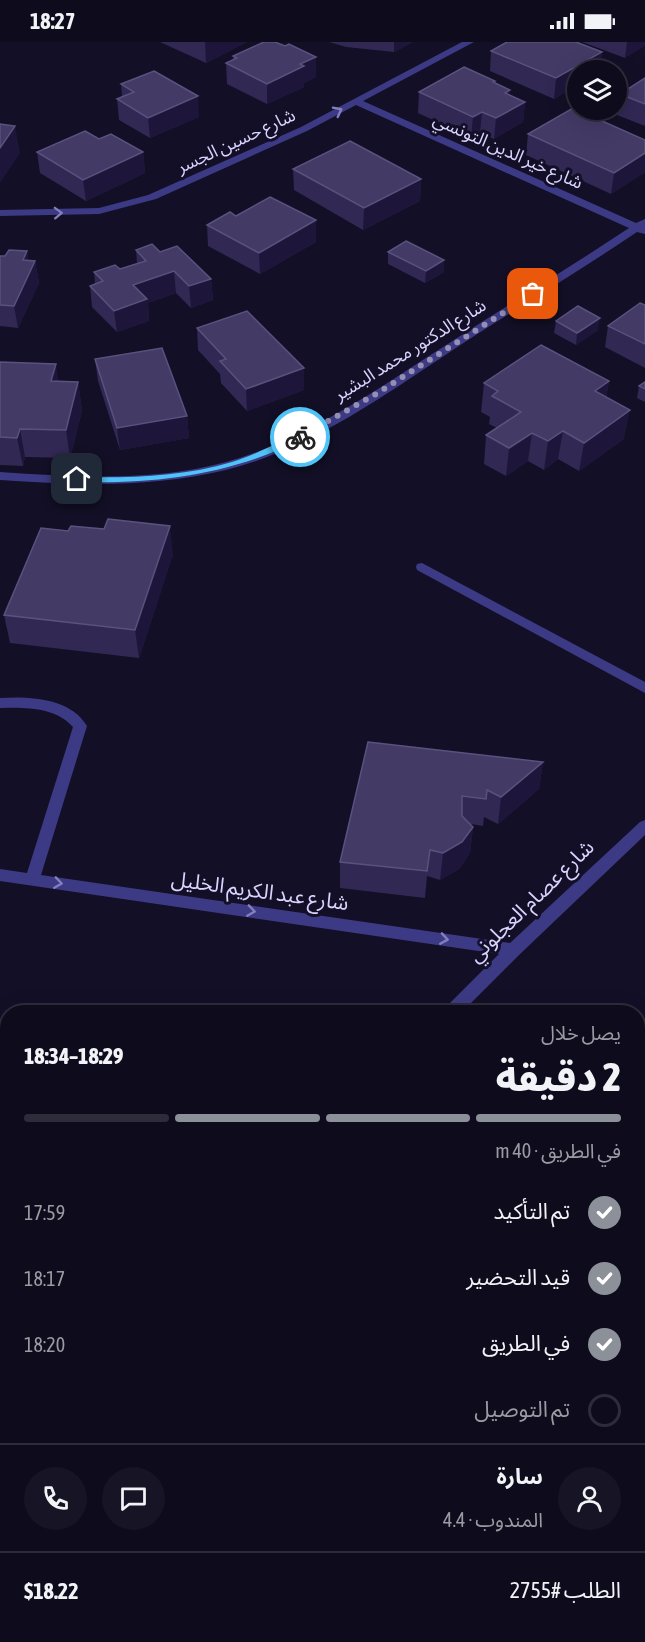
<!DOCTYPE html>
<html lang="ar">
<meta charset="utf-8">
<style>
:root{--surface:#0e0b1c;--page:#171425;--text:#f1f3f6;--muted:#9b9ba3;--line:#2e2b3b;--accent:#8c9099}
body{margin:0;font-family:"Asap Condensed","Noto Sans Arabic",sans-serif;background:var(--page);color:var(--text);direction:rtl;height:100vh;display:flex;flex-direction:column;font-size:22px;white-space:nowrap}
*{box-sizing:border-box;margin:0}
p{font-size:20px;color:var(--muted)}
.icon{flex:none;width:33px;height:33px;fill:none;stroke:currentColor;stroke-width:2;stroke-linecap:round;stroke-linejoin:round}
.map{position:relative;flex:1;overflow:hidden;direction:ltr}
.sheet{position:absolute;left:0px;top:963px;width:645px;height:638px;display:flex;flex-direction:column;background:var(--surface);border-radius:24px 24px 0 0;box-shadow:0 6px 24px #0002,0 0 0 2px var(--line);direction:rtl}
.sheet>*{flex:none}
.tools{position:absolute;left:567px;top:18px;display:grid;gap:12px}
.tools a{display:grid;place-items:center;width:60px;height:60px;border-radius:50%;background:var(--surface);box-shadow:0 6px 24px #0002,0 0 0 2px var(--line);font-size:30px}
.pin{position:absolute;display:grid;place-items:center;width:51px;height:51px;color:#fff;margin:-26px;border-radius:12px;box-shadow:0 3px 9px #0006}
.courier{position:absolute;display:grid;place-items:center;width:60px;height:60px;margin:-30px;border:4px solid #4fc3f7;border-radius:50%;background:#fff;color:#222;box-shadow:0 2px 8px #0007}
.summary em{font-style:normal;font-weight:800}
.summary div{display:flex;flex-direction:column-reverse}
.summary{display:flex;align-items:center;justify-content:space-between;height:102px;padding:0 24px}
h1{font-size:39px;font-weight:800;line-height:45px}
.bar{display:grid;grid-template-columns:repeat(4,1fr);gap:9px 6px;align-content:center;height:72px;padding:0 24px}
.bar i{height:8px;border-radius:4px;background:var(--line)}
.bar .on{background:var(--accent)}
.bar p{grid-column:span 4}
.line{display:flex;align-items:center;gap:15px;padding:0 24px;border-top:2px solid var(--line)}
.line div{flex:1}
.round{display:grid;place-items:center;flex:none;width:63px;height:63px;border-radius:32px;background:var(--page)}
ol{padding:0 24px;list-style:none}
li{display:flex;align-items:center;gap:18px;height:66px}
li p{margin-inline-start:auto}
li .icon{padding:6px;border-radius:50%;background:var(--accent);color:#fff;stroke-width:4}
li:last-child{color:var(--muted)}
li i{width:33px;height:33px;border:3px solid var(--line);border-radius:50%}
.status{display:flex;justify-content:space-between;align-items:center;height:42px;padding:0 30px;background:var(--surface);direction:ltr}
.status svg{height:16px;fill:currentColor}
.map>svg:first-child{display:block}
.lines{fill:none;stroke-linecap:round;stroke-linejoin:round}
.minor{fill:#3d3a85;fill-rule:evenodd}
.wall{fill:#312854}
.shaded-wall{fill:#1d163a}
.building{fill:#433a66;stroke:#5a527e;stroke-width:1.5}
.oneway{stroke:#837fbc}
.route{fill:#4fc3f7}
.done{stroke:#948fb3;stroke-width:6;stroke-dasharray:0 10.8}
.labels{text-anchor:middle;stroke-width:6;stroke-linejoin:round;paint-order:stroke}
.far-street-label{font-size:18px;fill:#d9d4ff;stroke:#130f26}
.street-label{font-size:21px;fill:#d9d4ff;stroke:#130f26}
</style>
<div class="status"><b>18:27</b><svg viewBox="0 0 49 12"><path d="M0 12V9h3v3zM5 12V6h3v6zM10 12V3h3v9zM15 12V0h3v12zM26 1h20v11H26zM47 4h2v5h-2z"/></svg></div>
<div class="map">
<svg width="645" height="1600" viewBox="0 0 645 1600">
<rect width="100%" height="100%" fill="#130f26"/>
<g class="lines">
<g class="minor">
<path d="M462 0H474L363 59 636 181 645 177V192L637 190C581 228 522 263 465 300 390 349 314 406 226 428 152 446 76 443 0 438V430C74 435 153 440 226 420 311 396 383 343 457 296 514 259 572 224 629 186L356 63 307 89 156 157 99 172 0 174V168L99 166 148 153 301 85Z"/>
<polygon points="422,521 645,640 645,651 417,528 416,525 417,522"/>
<path d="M0 656C29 654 71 656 87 684L41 833 510 901 640 780 645 778V793L519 913 462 970H444L446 965 499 912 0 839V827L27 831 73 685C56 665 24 665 0 666Z"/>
<polygon points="638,1319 645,1322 645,1343 638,1340"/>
<polygon points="8,1394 8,1417 0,1421 0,1398"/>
<polygon points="297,1593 321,1593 319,1600 295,1600"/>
<polygon points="526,1593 550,1593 548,1600 524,1600"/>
</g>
</g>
<g class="wall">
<polygon points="160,0 247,0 206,21"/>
<polygon points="329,0 413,0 394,10 346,5"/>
<polygon points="582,0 645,0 625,16"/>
<polygon points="285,4 316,15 316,35 304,41 304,45 267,62 227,42 226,21 233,18 233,14"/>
<polygon points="491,9 602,10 599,28 578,28 578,43 554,57 490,29"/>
<polygon points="645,36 645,84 617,73 620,52"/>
<polygon points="495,41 510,53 525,60 523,80 494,97 480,91 471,96 418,71 419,50"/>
<polygon points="121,42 199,75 150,96 119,78 117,57 122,54"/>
<polygon points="528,92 645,98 645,130 611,152 526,113"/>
<polygon points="99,97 143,110 145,131 86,159 40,131 37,110"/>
<polygon points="293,127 421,137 420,159 363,188 294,148"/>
<polygon points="236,174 316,178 316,200 260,232 208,204 207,183"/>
<polygon points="136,208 160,210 211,237 213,258 191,266 176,251 148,261 149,279 117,290 92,265 90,244 95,242 94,230 120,227 137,221"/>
<polygon points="27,209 28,219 35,219 39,241 18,286 0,284 0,214 5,214"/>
<polygon points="388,210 444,218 444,230 425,241 388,222"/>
<polygon points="645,263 645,326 605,305 608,284"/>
<polygon points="556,279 598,288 576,303 554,291"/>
<polygon points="197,286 304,326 304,348 247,369 221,341 220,332 198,308"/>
<polygon points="95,317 187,374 189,396 120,408 98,339"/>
<polygon points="0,320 58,340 78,340 82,369 70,416 25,415 23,424 0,423"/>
<polygon points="609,339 606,356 624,397 579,429 558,417 544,428 528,419 506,434 484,422 486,393 497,386 489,382 490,375 481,370 484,341"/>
<polygon points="645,340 645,360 637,356 639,344"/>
<polygon points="68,489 173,512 139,616 10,601 4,573"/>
<polygon points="368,700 543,720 539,747 498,782 484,775 483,784 471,782 473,785 470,811 459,827 440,838 427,834 425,856 340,846 340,820"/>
<polygon points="0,1150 8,1151 8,1244 0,1243"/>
</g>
<g class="shaded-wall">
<polygon points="205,0 247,0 206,21"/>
<polygon points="394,0 413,0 394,10"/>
<polygon points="627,0 645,0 645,4 625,16"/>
<polygon points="602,10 599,28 578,28 578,43 554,57 556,36"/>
<polygon points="316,15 316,35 304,41 304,45 267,62 267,42 300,22"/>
<polygon points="510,48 509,69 525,60 523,80 494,97 496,76 505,51"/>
<polygon points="198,54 199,75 150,96 148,76"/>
<polygon points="482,70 480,91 471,96 473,75"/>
<polygon points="15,84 20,111 0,141 0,106"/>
<polygon points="143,110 145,131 86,159 83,138"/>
<polygon points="645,111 645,130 611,152 614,131"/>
<polygon points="421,137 420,159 363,188 364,166"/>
<polygon points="316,178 316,200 260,232 259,211"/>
<polygon points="27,209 30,230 35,219 39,241 18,286 14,264 23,218"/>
<polygon points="444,218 444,230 425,241 426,229"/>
<polygon points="174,229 176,251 148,261 149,279 117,290 114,269 133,243"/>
<polygon points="211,237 213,258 191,266 189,244"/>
<polygon points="600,276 598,288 576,303 577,291"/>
<polygon points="56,322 60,350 51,339"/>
<polygon points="304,326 304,348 247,369 246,347"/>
<polygon points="609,339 604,368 595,349"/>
<polygon points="78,340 82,369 70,416 66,388"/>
<polygon points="630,368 624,397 579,429 584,401"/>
<polygon points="187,374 189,396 120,408 117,386"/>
<polygon points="20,387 25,415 23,424 17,396"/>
<polygon points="563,389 558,417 544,428 548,399"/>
<polygon points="532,391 528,419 506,434 509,406"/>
<polygon points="170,484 173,512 139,616 135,588"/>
<polygon points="543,720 539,747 498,782 501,755"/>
<polygon points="473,785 470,811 459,827 440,838 443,811"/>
<polygon points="645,1195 645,1208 638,1216 638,1203"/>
</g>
<g class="building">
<polygon points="264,0 275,0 285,4 289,2 316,15 300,22 304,24 267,42 226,21 237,16 233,14"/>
<polygon points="507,0 576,0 602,10 556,36 491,9"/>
<polygon points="464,25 495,39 493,40 510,48 505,51 525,60 496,76 482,70 473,75 419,50"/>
<polygon points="154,29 198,54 148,76 117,57 134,50 121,42"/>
<polygon points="645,36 645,62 620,52"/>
<polygon points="573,66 645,98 645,111 614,131 528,92"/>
<polygon points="0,82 15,84 0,106"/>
<polygon points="85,89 99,97 111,92 143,110 83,138 37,110"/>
<polygon points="350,99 421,137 364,166 293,127"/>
<polygon points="270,155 316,178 259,211 207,183 230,170 236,174"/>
<polygon points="406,199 444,218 426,229 388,210"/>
<polygon points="152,202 160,210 177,204 211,237 189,244 174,229 133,243 147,257 114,269 90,244 103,239 94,230 115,223 120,227 146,219 136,208"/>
<polygon points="9,208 27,209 23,218 35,219 14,264 0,263 0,214 5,214"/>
<polygon points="640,261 645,263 645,302 608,284"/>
<polygon points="578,264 600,276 577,291 556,279"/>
<polygon points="247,269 304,326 246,347 220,319 226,317 197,286"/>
<polygon points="541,303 609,339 595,349 630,368 584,401 563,389 548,399 532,391 509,406 486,393 521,370 492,354 498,349 484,341"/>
<polygon points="162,306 187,374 117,386 95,317"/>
<polygon points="0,320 56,322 51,339 78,340 66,388 20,387 17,396 0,395"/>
<polygon points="645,340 645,347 639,344"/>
<polygon points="108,477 170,484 135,588 4,573 41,486 68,489 71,484 104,487"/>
<polygon points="368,700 543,720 501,755 487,748 486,757 462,754 462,774 473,785 462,800 443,811 430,808 427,829 340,820"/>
<polygon points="645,1008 645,1195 638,1203 638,1016"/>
<polygon points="0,1150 8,1151 8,1221 0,1220"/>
</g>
<defs><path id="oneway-chevron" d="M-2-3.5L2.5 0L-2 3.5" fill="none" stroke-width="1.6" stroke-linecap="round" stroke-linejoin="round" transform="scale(1.5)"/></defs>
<g class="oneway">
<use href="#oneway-chevron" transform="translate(338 69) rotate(-27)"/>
<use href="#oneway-chevron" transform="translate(58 171) rotate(-2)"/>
<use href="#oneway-chevron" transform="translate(58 841) rotate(8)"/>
<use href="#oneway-chevron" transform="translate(251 869) rotate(8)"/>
<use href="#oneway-chevron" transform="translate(444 897) rotate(9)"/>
</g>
<path class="route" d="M300 392 303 393V397C229 433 158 442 77 440L73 437 77 435C129 436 182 435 232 420 256 413 277 400 300 392Z"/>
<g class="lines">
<polyline class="done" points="300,395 376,352 533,252"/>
</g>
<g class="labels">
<g class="far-street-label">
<text transform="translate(236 99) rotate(-25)" y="6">شارع حسين الجسر</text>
<text transform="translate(508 109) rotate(24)" y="6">شارع خير الدين التونسي</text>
<text transform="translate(410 308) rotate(-32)" y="6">شارع الدكتور محمد البشير</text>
</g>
<g class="street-label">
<text transform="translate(260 849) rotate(8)" y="7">شارع عبد الكريم الخليل</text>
<text transform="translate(531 859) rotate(-44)" y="7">شارع عصام العجلوني</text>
</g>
</g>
</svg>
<div class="tools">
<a><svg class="icon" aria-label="layers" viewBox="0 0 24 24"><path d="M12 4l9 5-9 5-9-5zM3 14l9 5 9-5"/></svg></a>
</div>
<div class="pin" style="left:533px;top:252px;background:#ea580c"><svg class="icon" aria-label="bag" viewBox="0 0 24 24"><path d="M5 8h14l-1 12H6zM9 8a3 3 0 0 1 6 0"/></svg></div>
<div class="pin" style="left:77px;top:437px;background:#1f2937"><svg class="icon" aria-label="home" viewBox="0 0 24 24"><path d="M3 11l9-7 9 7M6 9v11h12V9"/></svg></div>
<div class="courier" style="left:300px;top:395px"><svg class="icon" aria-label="bike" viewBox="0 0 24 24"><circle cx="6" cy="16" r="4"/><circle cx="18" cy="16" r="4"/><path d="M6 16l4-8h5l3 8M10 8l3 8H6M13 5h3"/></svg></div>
<section class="sheet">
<div class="summary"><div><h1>2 دقيقة</h1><p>يصل خلال</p></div><em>18:29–18:34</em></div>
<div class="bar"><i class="on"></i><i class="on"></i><i class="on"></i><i></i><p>في الطريق · 40 m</p></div>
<ol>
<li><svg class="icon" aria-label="check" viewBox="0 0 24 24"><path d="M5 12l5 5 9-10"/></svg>تم التأكيد<p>17:59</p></li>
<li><svg class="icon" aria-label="check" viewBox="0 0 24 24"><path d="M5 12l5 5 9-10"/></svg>قيد التحضير<p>18:17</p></li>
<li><svg class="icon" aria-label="check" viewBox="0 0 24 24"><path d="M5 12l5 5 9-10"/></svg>في الطريق<p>18:20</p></li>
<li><i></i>تم التوصيل</li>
</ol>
<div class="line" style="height:108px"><a class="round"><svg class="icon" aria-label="person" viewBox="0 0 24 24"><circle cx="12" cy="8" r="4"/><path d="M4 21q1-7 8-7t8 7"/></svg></a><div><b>سارة</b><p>المندوب · 4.4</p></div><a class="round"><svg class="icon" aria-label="chat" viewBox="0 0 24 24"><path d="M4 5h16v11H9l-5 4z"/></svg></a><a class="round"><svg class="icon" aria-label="phone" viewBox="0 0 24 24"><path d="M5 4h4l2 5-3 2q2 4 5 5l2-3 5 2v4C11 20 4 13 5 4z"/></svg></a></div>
<div class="line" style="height:78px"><div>الطلب #2755</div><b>$18.22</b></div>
</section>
</div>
